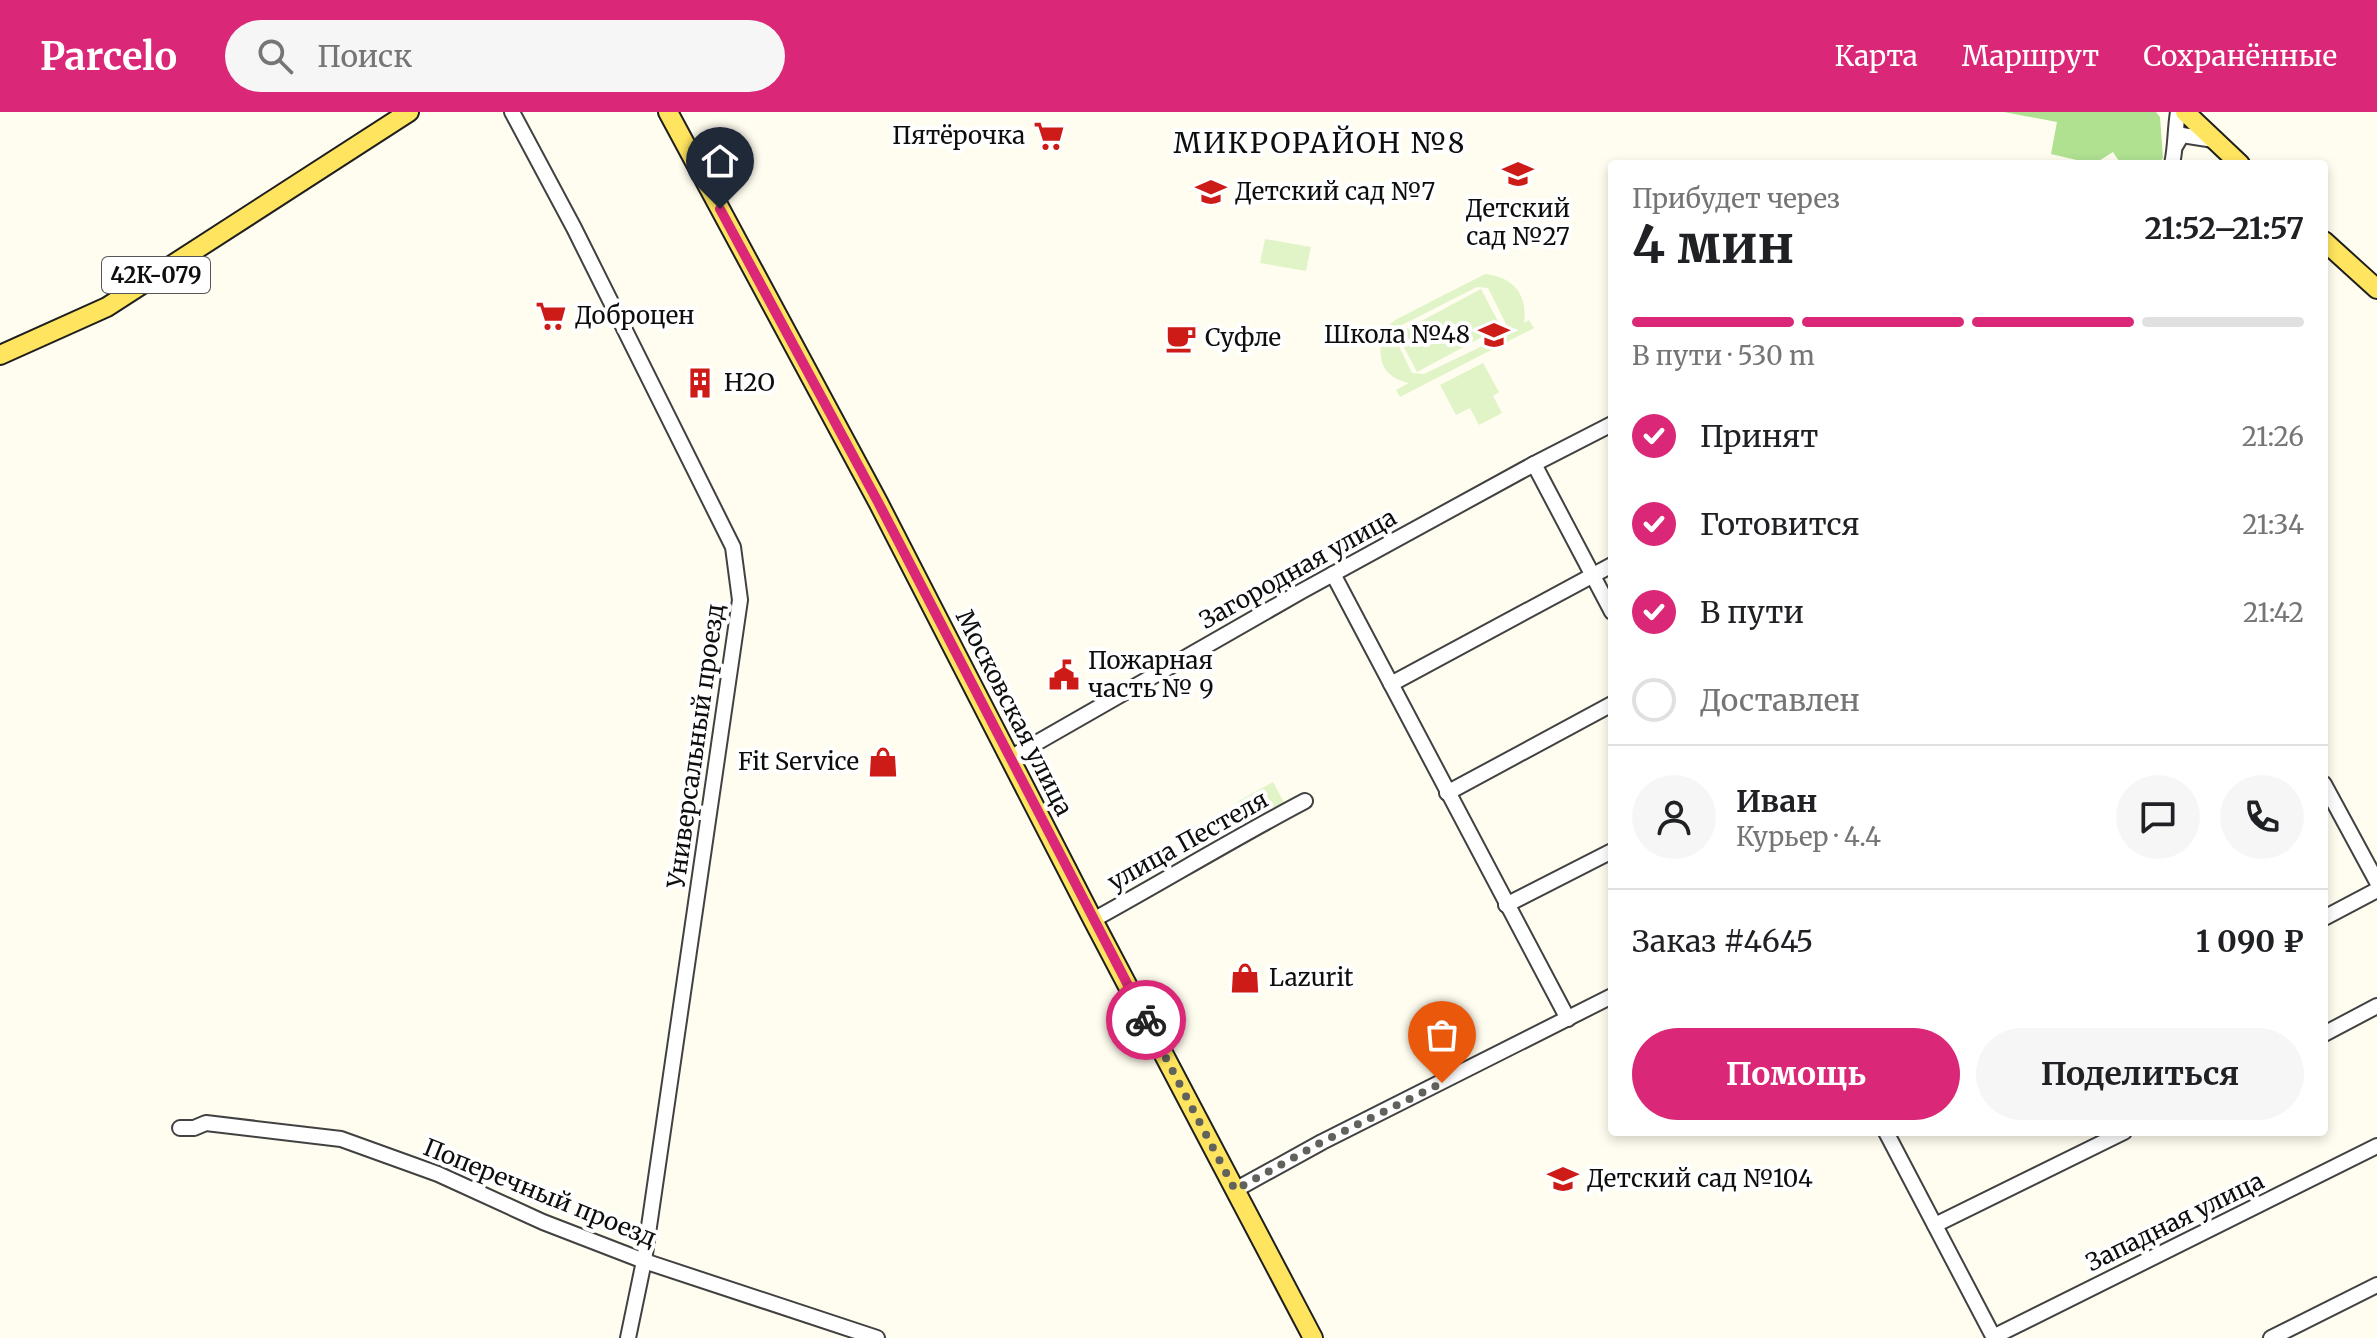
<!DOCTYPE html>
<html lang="ru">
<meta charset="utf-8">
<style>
:root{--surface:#fff;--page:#f6f6f6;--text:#202124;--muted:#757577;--line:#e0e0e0;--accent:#db2777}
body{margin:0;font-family:Merriweather,serif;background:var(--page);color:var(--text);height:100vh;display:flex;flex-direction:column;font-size:30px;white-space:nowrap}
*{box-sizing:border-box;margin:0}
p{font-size:26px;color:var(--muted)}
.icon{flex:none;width:44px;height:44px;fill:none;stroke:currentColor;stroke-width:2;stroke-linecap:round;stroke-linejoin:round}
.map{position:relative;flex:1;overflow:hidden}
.side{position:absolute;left:1608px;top:48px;width:720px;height:976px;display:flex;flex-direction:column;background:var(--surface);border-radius:8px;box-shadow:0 4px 12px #0003}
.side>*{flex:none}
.pin{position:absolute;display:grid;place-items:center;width:68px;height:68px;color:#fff;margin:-82px -34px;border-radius:50% 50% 50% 0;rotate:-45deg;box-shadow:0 0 8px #0007}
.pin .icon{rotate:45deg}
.courier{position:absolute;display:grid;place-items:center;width:80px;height:80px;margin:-40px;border:6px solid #db2777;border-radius:50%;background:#fff;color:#222;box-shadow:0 2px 10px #0007}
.overview em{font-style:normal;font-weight:700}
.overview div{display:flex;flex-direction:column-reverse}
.overview{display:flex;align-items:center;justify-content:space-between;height:136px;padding:0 24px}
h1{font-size:52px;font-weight:700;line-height:60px}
.bar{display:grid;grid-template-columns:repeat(4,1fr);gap:12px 8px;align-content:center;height:96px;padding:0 24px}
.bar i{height:10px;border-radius:6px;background:var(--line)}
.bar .active{background:var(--accent)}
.bar p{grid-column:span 4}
.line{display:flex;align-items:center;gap:20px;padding:0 24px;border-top:2px solid var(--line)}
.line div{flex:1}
.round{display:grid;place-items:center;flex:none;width:84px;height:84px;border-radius:42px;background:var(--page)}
ol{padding:0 24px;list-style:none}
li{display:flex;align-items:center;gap:24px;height:88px}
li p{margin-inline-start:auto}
li .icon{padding:8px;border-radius:50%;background:var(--accent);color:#fff;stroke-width:4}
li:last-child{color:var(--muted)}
li i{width:44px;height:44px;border:4px solid var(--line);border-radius:50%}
.cta{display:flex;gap:16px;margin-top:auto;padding:16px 24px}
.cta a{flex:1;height:92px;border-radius:48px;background:var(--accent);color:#fff;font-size:32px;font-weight:700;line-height:92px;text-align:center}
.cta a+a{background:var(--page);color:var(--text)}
header{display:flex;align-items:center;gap:48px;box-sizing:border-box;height:112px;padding:0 40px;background:var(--accent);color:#fff}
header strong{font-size:38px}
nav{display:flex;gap:44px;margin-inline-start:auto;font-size:28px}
.search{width:560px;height:72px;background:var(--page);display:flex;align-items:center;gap:20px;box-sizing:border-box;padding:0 28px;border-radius:44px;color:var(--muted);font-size:30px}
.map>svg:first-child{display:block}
.forest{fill:#afe191}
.pitch{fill:#e1f4c7;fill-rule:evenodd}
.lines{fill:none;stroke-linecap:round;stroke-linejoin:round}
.minor-casing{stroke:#414141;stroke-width:18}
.major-casing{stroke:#1f1f1f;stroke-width:22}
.minor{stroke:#fff;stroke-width:14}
.major{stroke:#ffe55f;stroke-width:18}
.done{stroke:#62625d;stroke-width:8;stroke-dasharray:0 14.4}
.route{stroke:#db2777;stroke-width:10}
.labels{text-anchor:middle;stroke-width:8;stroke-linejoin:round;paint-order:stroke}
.shield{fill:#fff;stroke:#565656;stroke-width:2}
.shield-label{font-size:22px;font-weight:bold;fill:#0e0e0e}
.poi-label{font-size:24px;fill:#0e0e0e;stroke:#fff;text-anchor:start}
.street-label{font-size:24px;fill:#0e0e0e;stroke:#fff}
.quarter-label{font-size:28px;letter-spacing:2px;fill:#0e0e0e;stroke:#fff}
</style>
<header>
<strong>Parcelo</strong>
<div class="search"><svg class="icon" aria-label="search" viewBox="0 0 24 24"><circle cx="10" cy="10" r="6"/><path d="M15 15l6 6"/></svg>Поиск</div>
<nav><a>Карта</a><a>Маршрут</a><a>Сохранённые</a></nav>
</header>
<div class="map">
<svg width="2377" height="1226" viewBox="0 0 2377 1226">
<rect width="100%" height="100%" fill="#fffdef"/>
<polygon class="forest" points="2004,0 2156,0 2160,5 2163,46 2158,52 2121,52 2113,40 2094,52 2051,42 2057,10"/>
<g class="pitch">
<polygon points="1265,127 1311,135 1306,159 1260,151"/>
<path d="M1485 162C1513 165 1528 182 1524 211L1529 208 1534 216 1400 285 1396 278 1409 271C1380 264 1378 247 1382 220L1395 208ZM1477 175 1488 176 1507 214 1499 226 1424 262 1412 261 1394 224 1398 215Z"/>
<polygon points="1481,177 1501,215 1417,260 1397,222"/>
<polygon points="1483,251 1499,280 1493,284 1502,301 1479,313 1470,296 1456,303 1440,273"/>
<polygon points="1273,670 1285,692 1249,712 1237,690"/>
</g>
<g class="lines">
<g class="minor-casing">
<g id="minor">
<polyline points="512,0 574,116 733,435 740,488 644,1149 628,1226"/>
<polyline points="2176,33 2182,23 2214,28"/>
<path d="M2172 52C2176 34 2175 18 2178 0"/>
<polyline points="1534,352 1612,500"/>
<polyline points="1333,462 1568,907"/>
<polyline points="1391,572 1612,453"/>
<polyline points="1010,646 1302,479 1534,352 1612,312"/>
<polyline points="2324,672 2377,770"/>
<polyline points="1447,681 1612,592"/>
<polyline points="1506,793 1612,739"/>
<polyline points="2324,806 2377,778"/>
<path d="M1093 808C1164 769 1233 727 1305 689"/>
<polyline points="2324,922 2377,894"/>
<polyline points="180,1016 194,1016 206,1011 341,1027 438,1062 543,1110 644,1149 877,1226"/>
<polyline points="1886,1020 1994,1226"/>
<polyline points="1235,1078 1322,1030 1612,884"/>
<polyline points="1935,1113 2124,1020"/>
<polyline points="1993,1225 2377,1034"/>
<polyline points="2271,1226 2377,1173"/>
</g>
</g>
<g class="major-casing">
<g id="major">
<polyline points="668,0 878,390 1093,808 1313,1226"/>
<polyline points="2185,0 2240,52"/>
<polyline points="2324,129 2377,177"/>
<polyline points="0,243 107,195 409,0"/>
</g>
</g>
<use href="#minor" class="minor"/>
<use href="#major" class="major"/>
</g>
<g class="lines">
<polyline class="done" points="1146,908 1235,1078 1322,1030 1442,971"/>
<polyline class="route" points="720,97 878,390 1146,908"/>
</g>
<defs>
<g id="supermarket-bare" transform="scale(2.4)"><path d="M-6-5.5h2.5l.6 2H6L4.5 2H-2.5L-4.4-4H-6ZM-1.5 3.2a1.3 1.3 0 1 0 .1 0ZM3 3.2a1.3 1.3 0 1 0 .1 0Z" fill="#cd1c17" stroke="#fff" stroke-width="2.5" paint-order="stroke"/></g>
<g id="school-bare" transform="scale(2.4)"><path d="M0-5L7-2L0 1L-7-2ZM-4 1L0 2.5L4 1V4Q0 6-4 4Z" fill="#cd1c17" stroke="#fff" stroke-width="2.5" paint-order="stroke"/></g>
<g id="cafe-bare" transform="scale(2.4)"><path d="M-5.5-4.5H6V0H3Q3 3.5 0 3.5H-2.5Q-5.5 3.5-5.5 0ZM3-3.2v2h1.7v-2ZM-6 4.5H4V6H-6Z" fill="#cd1c17" stroke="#fff" stroke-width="2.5" paint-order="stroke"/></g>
<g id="building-bare" transform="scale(2.4)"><path d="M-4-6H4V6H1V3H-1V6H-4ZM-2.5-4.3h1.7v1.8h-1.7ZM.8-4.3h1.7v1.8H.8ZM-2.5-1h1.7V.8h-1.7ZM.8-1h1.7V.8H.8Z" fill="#cd1c17" stroke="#fff" stroke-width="2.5" paint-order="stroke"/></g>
<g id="civic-bare" transform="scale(2.4)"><path d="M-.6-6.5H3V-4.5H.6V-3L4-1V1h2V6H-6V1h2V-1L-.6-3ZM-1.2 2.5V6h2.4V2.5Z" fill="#cd1c17" stroke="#fff" stroke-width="2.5" paint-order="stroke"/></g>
<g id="shop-bare" transform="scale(2.4)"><path d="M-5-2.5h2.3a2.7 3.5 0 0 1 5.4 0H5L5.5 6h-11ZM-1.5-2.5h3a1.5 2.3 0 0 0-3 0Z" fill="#cd1c17" stroke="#fff" stroke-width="2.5" paint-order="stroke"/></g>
</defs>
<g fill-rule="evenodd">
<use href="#supermarket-bare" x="1049" y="24"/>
<use href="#school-bare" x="1518" y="62"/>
<use href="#school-bare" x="1211" y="80"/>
<use href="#supermarket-bare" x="551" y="204"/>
<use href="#school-bare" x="1494" y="223"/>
<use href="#cafe-bare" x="1181" y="226"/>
<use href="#building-bare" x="700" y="271"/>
<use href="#civic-bare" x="1064" y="563"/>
<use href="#shop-bare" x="883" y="650"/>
<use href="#shop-bare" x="1245" y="866"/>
<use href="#school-bare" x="1563" y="1067"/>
</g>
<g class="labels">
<rect class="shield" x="102" y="145" width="108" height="36" rx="6"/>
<g class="shield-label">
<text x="156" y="171">42К-079</text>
</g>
<g class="poi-label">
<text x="1025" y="32" text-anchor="end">Пятёрочка</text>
<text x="1235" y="88">Детский сад №7</text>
<text x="1518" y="105" text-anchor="middle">Детский<tspan x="1518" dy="28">сад №27</tspan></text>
<text x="575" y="212">Доброцен</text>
<text x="1470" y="231" text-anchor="end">Школа №48</text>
<text x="1205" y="234">Суфле</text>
<text x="724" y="279">Н2О</text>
<text x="1088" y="557">Пожарная<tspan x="1088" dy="28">часть № 9</tspan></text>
<text x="859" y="658" text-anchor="end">Fit Service</text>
<text x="1269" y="874">Lazurit</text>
<text x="1587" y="1075">Детский сад №104</text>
</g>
<g class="street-label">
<text transform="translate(1298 457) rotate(-29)" y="8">Загородная улица</text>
<text transform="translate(1014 601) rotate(63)" y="8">Московская улица</text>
<text transform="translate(696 634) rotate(-82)" y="8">Универсальный проезд</text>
<text transform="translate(1188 729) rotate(-29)" y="8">улица Пестеля</text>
<text transform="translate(540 1081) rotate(22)" y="8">Поперечный проезд</text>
<text transform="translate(2175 1110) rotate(-26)" y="8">Западная улица</text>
</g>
<g class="quarter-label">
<text x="1320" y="41">МИКРОРАЙОН №8</text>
</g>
</g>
</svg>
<div class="pin" style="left:1442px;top:971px;background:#ea580c"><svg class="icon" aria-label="bag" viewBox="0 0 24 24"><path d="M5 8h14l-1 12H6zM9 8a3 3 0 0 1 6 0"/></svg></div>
<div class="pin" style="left:720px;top:97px;background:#1f2937"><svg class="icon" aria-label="home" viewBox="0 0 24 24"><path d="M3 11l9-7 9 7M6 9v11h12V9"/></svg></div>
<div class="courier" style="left:1146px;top:908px"><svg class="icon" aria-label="bike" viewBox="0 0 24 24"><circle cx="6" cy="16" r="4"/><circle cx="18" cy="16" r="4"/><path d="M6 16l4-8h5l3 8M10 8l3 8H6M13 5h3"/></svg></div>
<section class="side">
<div class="overview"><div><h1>4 мин</h1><p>Прибудет через</p></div><em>21:52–21:57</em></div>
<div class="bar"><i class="active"></i><i class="active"></i><i class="active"></i><i></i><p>В пути · 530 m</p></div>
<ol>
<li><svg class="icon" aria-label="check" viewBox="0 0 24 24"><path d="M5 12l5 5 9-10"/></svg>Принят<p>21:26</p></li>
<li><svg class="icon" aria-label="check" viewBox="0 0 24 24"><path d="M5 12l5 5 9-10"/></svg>Готовится<p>21:34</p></li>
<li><svg class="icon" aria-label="check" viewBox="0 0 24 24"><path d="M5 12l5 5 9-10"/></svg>В пути<p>21:42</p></li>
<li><i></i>Доставлен</li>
</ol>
<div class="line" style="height:144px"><a class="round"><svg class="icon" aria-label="person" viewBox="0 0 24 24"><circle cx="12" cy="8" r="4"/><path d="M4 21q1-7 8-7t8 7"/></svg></a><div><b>Иван</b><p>Курьер · 4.4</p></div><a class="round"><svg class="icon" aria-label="chat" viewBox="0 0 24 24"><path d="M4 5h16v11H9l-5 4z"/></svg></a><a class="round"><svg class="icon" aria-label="phone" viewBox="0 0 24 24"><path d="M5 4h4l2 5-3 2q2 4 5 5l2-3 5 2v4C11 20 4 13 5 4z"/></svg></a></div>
<div class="line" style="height:104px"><div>Заказ #4645</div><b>1 090 ₽</b></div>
<div class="cta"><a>Помощь</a><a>Поделиться</a></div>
</section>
</div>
